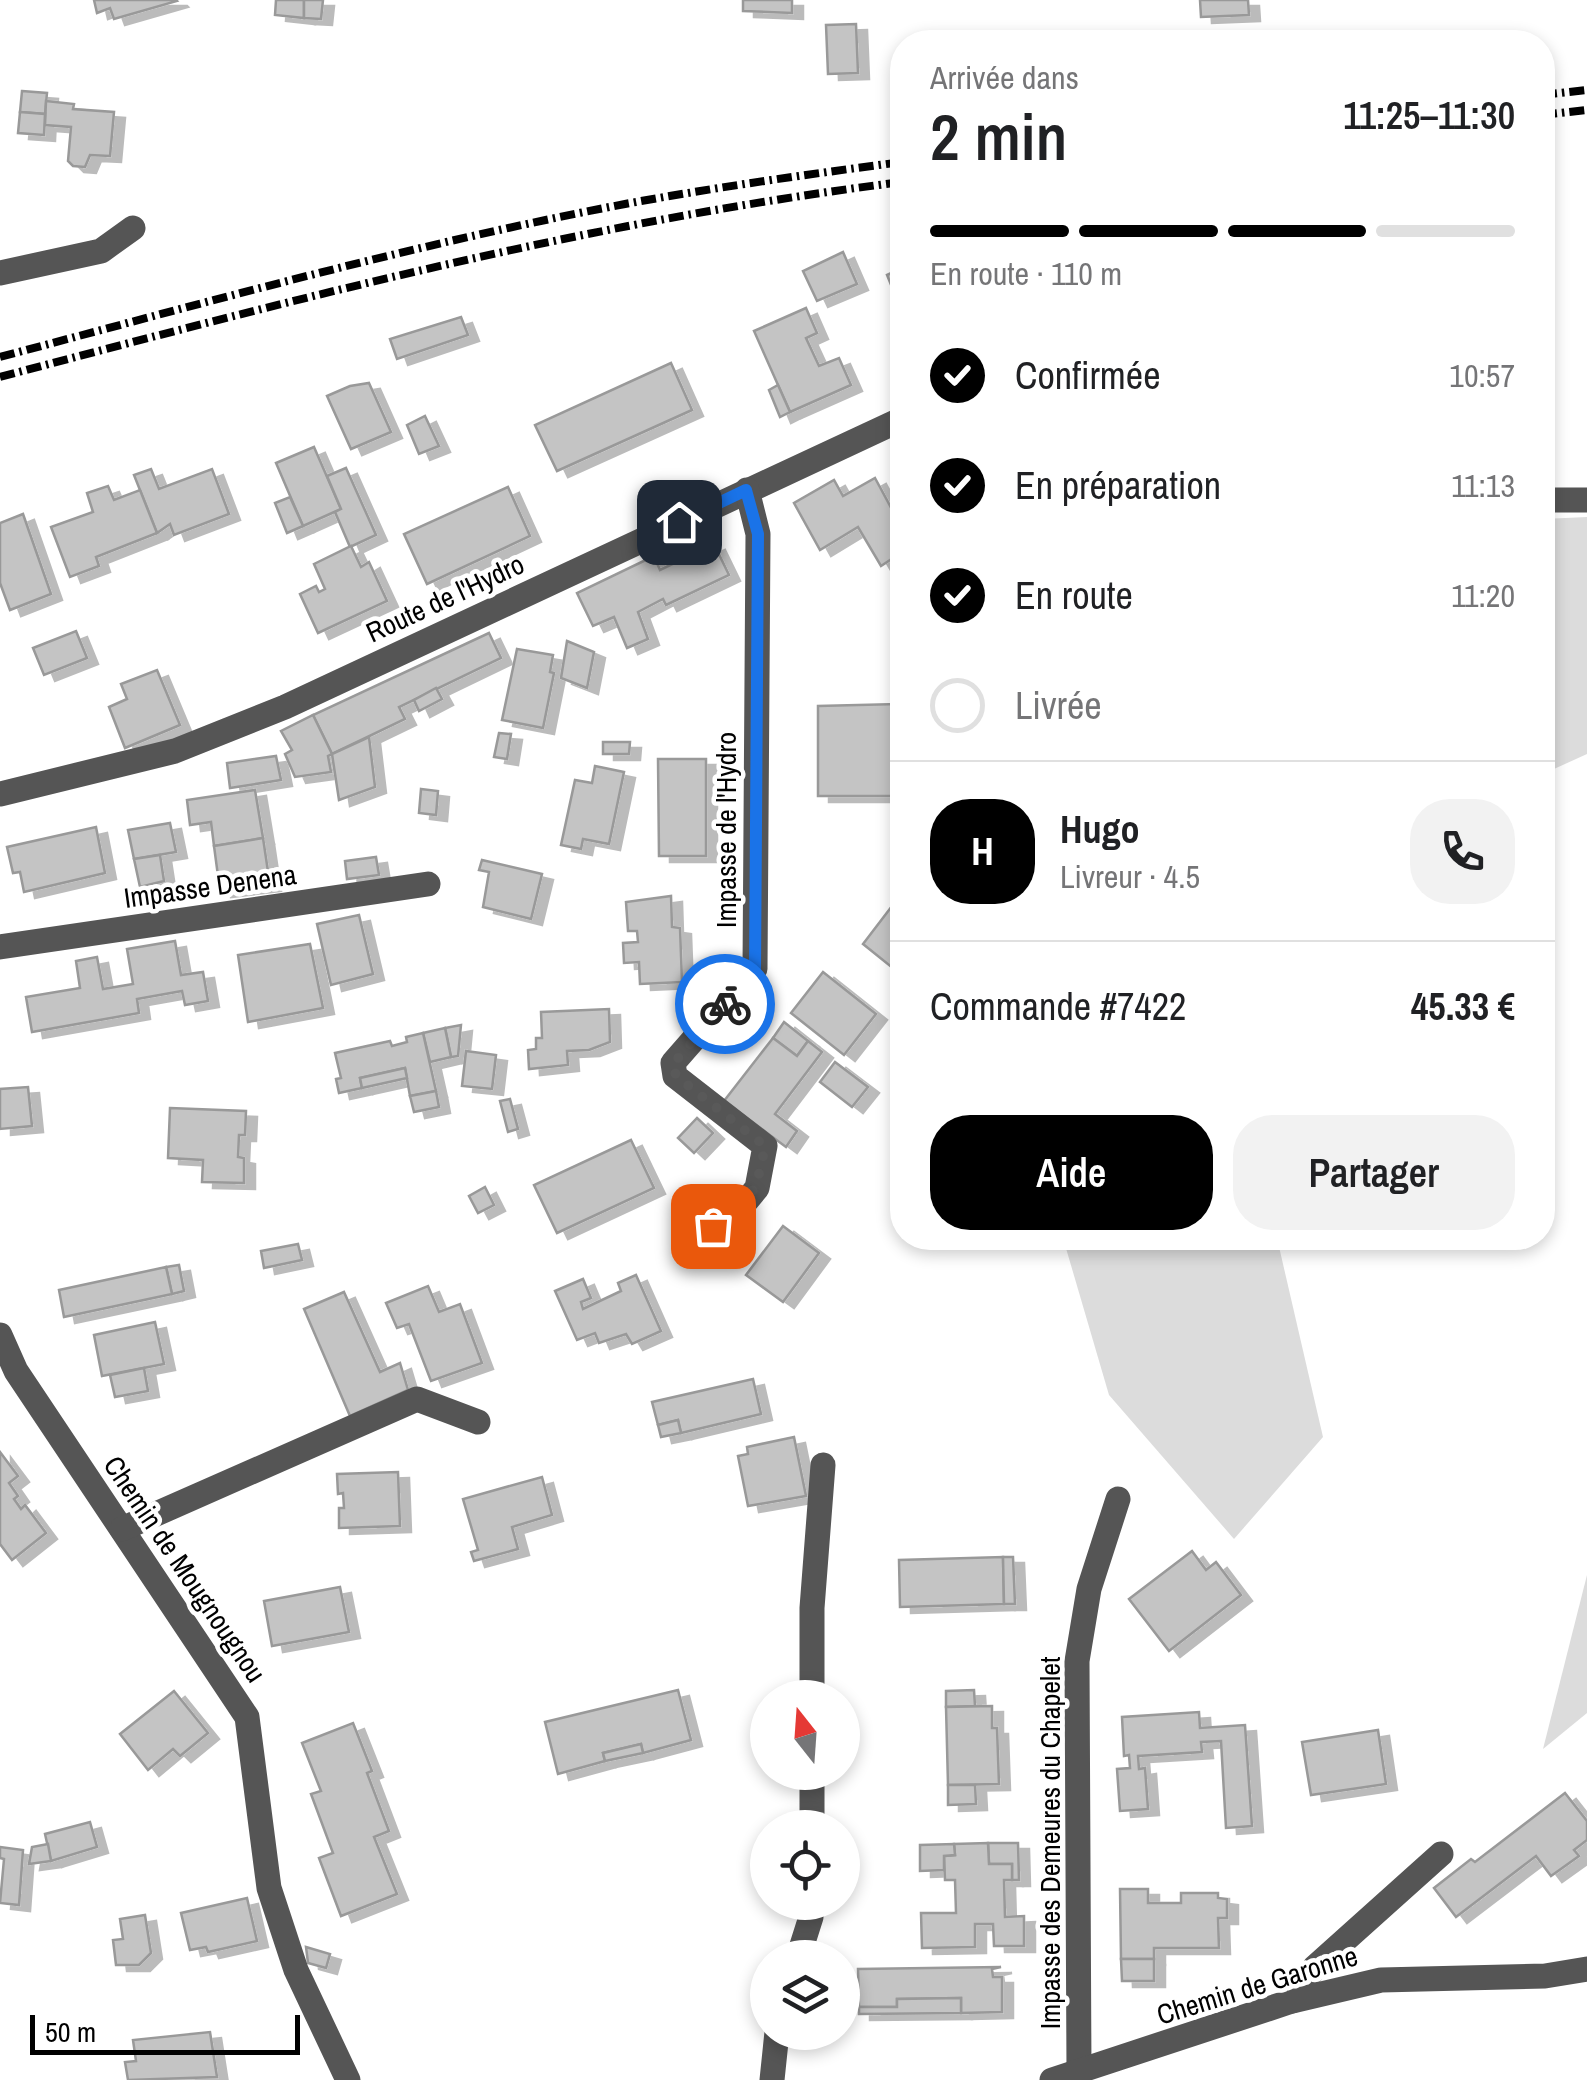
<!DOCTYPE html>
<html lang="fr">
<meta charset="utf-8">
<style>
:root{--surface:#fff;--page:#f2f2f2;--text:#202124;--muted:#757577;--line:#e0e0e0;--accent:#000}
body{margin:0;font-family:"Archivo Narrow",sans-serif;background:var(--page);color:var(--text);height:100vh;display:flex;flex-direction:column;font-size:38px;white-space:nowrap}
*{box-sizing:border-box;margin:0}
p{font-size:32px;color:var(--muted)}
.icon{flex:none;width:55px;height:55px;fill:none;stroke:currentColor;stroke-width:2;stroke-linecap:round;stroke-linejoin:round}
.map{position:relative;flex:1;overflow:hidden}
.drawer{position:absolute;left:890px;top:30px;width:665px;height:1220px;display:flex;flex-direction:column;background:var(--surface);border-radius:40px;box-shadow:0 5px 15px #0003}
.drawer>*{flex:none}
.needle{width:65px;rotate:343deg}
.buttons{position:absolute;left:750px;top:1680px;display:grid;gap:20px}
.buttons a{display:grid;place-items:center;width:110px;height:110px;border-radius:50%;background:var(--surface);box-shadow:0 5px 15px #0003;font-size:50px}
.scale{position:absolute;left:30px;bottom:25px;width:270px;box-sizing:border-box;padding-left:10px;border:5px solid #000;border-top:0;font-size:28px;line-height:35px;white-space:nowrap;color:#000;-webkit-text-stroke:8px #fff;paint-order:stroke}
.pin{position:absolute;display:grid;place-items:center;width:85px;height:85px;color:#fff;margin:-42px;border-radius:20px;box-shadow:0 5px 15px #0006}
.courier{position:absolute;display:grid;place-items:center;width:100px;height:100px;margin:-50px;border:8px solid #1a73e8;border-radius:50%;background:#fff;color:#222;box-shadow:0 2px 12px #0007}
.overview em{font-style:normal;font-weight:600}
.overview div{display:flex;flex-direction:column-reverse}
.overview{display:flex;align-items:center;justify-content:space-between;height:170px;padding:0 40px}
h1{font-size:65px;font-weight:600;line-height:75px}
.bar{display:grid;grid-template-columns:repeat(4,1fr);gap:15px 10px;align-content:center;height:120px;padding:0 40px}
.bar i{height:12px;border-radius:8px;background:var(--line)}
.bar .active{background:var(--accent)}
.bar p{grid-column:span 4}
.line{display:flex;align-items:center;gap:25px;padding:0 40px;border-top:2px solid var(--line)}
.line div{flex:1}
.round{display:grid;place-items:center;flex:none;width:105px;height:105px;border-radius:40px;background:var(--page)}
ol{padding:0 40px;list-style:none}
li{display:flex;align-items:center;gap:30px;height:110px}
li p{margin-inline-start:auto}
li .icon{padding:10px;border-radius:50%;background:var(--accent);color:#fff;stroke-width:4}
li:last-child{color:var(--muted)}
li i{width:55px;height:55px;border:5px solid var(--line);border-radius:50%}
.cta{display:flex;gap:20px;margin-top:auto;padding:20px 40px}
.cta a{flex:1;height:115px;border-radius:40px;background:var(--accent);color:#fff;font-size:40px;font-weight:600;line-height:115px;text-align:center}
.cta a+a{background:var(--page);color:var(--text)}
.map>svg:first-child{display:block}
.green{fill:#dcdcdc}
.building{fill:#c4c4c4;stroke:#999;stroke-width:2.5;filter:url(#shadow)}
.lines{fill:none;stroke-linecap:round;stroke-linejoin:round}
.minor{stroke:#555;stroke-width:25}
.rail{stroke:#000;stroke-width:8;stroke-dasharray:15 5 2.5 5;stroke-linecap:butt}
.done{stroke:#595959;stroke-width:10;stroke-dasharray:0 18}
.route{stroke:#1a73e8;stroke-width:12}
.labels{text-anchor:middle;stroke-width:9;stroke-linejoin:round;paint-order:stroke}
.street-label{font-size:28px;fill:#000;stroke:#fff}
</style>
<div class="map">
<svg width="1587" height="2080" viewBox="0 0 1587 2080">
<defs>
<filter id="shadow"><feDropShadow dx="11" dy="6" stdDeviation="0" flood-color="#0004"/></filter>
</defs>
<rect width="100%" height="100%" fill="#fff"/>
<g class="green">
<polygon points="1587,517 1587,754 1543,774 1543,519"/>
<polygon points="1063,1238 1277,1238 1323,1437 1234,1539 1109,1395"/>
<polygon points="1587,1575 1587,1713 1543,1749"/>
</g>
<g class="building">
<polygon points="94,0 176,0 177,1 114,19 110,8 97,13"/>
<polygon points="276,0 304,0 304,18 275,15"/>
<polygon points="304,0 323,0 321,19 304,18"/>
<polygon points="743,0 792,0 792,13 743,11"/>
<polygon points="1200,0 1248,0 1249,15 1201,17"/>
<polygon points="856,24 858,73 828,74 826,25"/>
<polygon points="22,91 47,93 45,114 20,112"/>
<polygon points="46,101 74,104 73,109 114,112 110,156 90,155 85,167 73,166 68,161 71,127 45,125"/>
<polygon points="20,112 45,114 44,135 18,133"/>
<polygon points="843,252 857,284 817,301 803,271"/>
<polygon points="902,268 902,312 887,275"/>
<polygon points="806,308 817,333 806,338 819,366 839,358 851,385 790,412 754,331"/>
<polygon points="461,317 468,335 397,359 390,339"/>
<polygon points="671,363 692,410 557,471 535,425"/>
<polygon points="369,383 391,432 351,449 327,396 350,386"/>
<polygon points="778,385 790,412 780,417 769,390"/>
<polygon points="425,416 439,446 419,454 407,425"/>
<polygon points="314,447 341,509 303,526 276,463"/>
<polygon points="346,468 376,535 350,547 335,512 341,509 327,476"/>
<polygon points="151,469 159,489 212,469 229,514 174,535 170,524 157,533 134,475"/>
<polygon points="875,478 902,528 902,552 881,566 858,527 820,550 794,503 834,480 843,496"/>
<polygon points="108,486 114,500 140,490 157,533 96,557 99,566 70,577 51,527 93,512 87,493"/>
<polygon points="508,487 530,536 427,584 404,534"/>
<polygon points="290,497 303,526 287,533 275,503"/>
<polygon points="23,514 51,594 10,610 0,583 0,523"/>
<polygon points="714,544 729,575 666,605 663,599 638,612 648,639 627,648 614,617 593,626 577,593 654,556 660,570"/>
<polygon points="351,546 361,567 369,562 387,601 318,633 300,594 316,586 319,592 325,589 314,564"/>
<polygon points="76,631 87,658 44,675 33,648"/>
<polygon points="489,633 501,658 399,707 405,719 332,754 313,715"/>
<polygon points="567,641 594,652 587,688 561,678"/>
<polygon points="517,649 553,655 550,672 554,673 543,728 502,720"/>
<polygon points="157,670 180,725 125,748 109,707 127,699 121,684"/>
<polygon points="436,688 442,699 419,711 414,700"/>
<polygon points="898,704 898,730 893,730 893,768 899,769 899,796 818,796 818,706"/>
<polygon points="313,715 332,754 328,756 331,772 295,777 285,754 292,750 281,731"/>
<polygon points="499,733 511,734 507,759 494,757"/>
<polygon points="369,737 375,787 339,800 332,754"/>
<polygon points="603,742 630,742 629,754 603,754"/>
<polygon points="276,756 281,780 230,788 227,763"/>
<polygon points="658,759 706,759 706,856 659,856"/>
<polygon points="595,766 624,772 609,844 583,839 581,849 561,845 575,780 592,783"/>
<polygon points="421,789 438,791 436,815 419,813"/>
<polygon points="255,790 263,838 214,846 211,822 190,825 187,800"/>
<polygon points="170,823 176,852 134,859 128,830"/>
<polygon points="96,827 105,873 24,892 20,872 13,873 7,847"/>
<polygon points="263,838 270,885 220,891 214,846"/>
<polygon points="160,855 164,881 140,887 134,859"/>
<polygon points="376,857 379,875 347,879 345,861"/>
<polygon points="482,860 542,874 531,919 483,907 489,872 479,870"/>
<polygon points="902,893 902,958 894,969 863,944"/>
<polygon points="671,896 672,927 680,928 682,982 640,984 639,962 624,963 623,943 638,942 637,931 628,931 626,902"/>
<polygon points="359,915 373,974 331,985 317,924"/>
<polygon points="175,941 181,975 203,972 208,1001 185,1005 182,991 137,999 139,1013 32,1032 26,997 80,988 76,961 97,957 103,989 133,984 127,949"/>
<polygon points="310,944 323,1008 248,1022 238,955"/>
<polygon points="823,972 876,1014 844,1055 791,1013"/>
<polygon points="609,1009 610,1042 589,1050 567,1051 568,1065 529,1069 528,1050 536,1049 536,1038 542,1038 541,1012"/>
<polygon points="784,1022 808,1041 797,1056 773,1038"/>
<polygon points="461,1025 458,1056 451,1057 445,1028"/>
<polygon points="445,1028 451,1057 430,1062 423,1033"/>
<polygon points="423,1033 436,1091 410,1096 405,1068 360,1078 362,1088 339,1093 336,1079 341,1078 335,1053 390,1041 392,1046 407,1042 406,1037"/>
<polygon points="773,1038 797,1056 808,1041 822,1052 775,1114 797,1131 786,1147 724,1101"/>
<polygon points="466,1051 496,1055 492,1089 462,1086"/>
<polygon points="835,1062 868,1087 852,1107 820,1082"/>
<polygon points="405,1068 407,1078 362,1088 360,1078"/>
<polygon points="28,1087 32,1126 0,1129 0,1089"/>
<polygon points="436,1091 439,1107 414,1112 410,1096"/>
<polygon points="510,1099 518,1129 508,1132 500,1101"/>
<polygon points="170,1108 246,1111 245,1135 239,1135 238,1157 244,1158 244,1183 202,1182 203,1160 168,1158"/>
<polygon points="697,1118 713,1133 694,1153 678,1138"/>
<polygon points="631,1140 654,1188 557,1233 534,1185"/>
<polygon points="485,1187 494,1205 478,1213 469,1196"/>
<polygon points="783,1226 819,1253 783,1302 746,1275"/>
<polygon points="298,1244 302,1260 264,1268 261,1251"/>
<polygon points="179,1265 184,1291 172,1294 166,1267"/>
<polygon points="166,1267 172,1294 64,1317 59,1290"/>
<polygon points="636,1275 661,1331 632,1344 626,1334 599,1343 595,1333 577,1340 555,1291 583,1279 591,1298 581,1302 583,1309 621,1291 618,1283"/>
<polygon points="428,1286 439,1312 460,1304 482,1363 431,1381 409,1324 397,1328 386,1303"/>
<polygon points="344,1292 380,1372 400,1363 408,1390 350,1416 304,1309"/>
<polygon points="155,1322 164,1364 102,1376 94,1335"/>
<polygon points="144,1368 148,1391 115,1397 110,1375"/>
<polygon points="753,1379 761,1414 681,1433 678,1420 658,1425 652,1402"/>
<polygon points="678,1420 681,1433 661,1437 658,1425"/>
<polygon points="794,1437 806,1496 748,1506 738,1456 748,1454 747,1447"/>
<polygon points="0,1452 18,1476 9,1483 18,1496 14,1499 21,1509 25,1505 46,1533 12,1560 0,1544"/>
<polygon points="398,1472 400,1526 339,1528 339,1508 344,1508 343,1493 338,1494 337,1474"/>
<polygon points="542,1477 552,1515 512,1527 518,1549 474,1561 471,1552 478,1550 463,1499"/>
<polygon points="1192,1551 1206,1570 1216,1562 1241,1595 1169,1651 1129,1599"/>
<polygon points="1003,1557 1004,1604 900,1607 899,1560"/>
<polygon points="1003,1557 1013,1557 1015,1604 1004,1604"/>
<polygon points="340,1587 349,1632 272,1646 264,1601"/>
<polygon points="678,1690 691,1740 643,1753 641,1744 603,1753 605,1761 558,1774 545,1722"/>
<polygon points="974,1690 975,1706 946,1707 946,1691"/>
<polygon points="174,1691 208,1733 180,1756 173,1749 148,1770 120,1734"/>
<polygon points="992,1706 992,1728 997,1728 999,1784 948,1785 946,1707"/>
<polygon points="1199,1712 1200,1728 1245,1725 1252,1826 1226,1828 1221,1741 1201,1742 1202,1752 1138,1756 1139,1769 1145,1768 1148,1809 1120,1811 1117,1769 1130,1768 1129,1755 1124,1756 1122,1717"/>
<polygon points="353,1723 372,1771 367,1773 389,1831 374,1837 397,1894 341,1916 319,1858 333,1853 311,1794 321,1791 302,1743"/>
<polygon points="1378,1730 1386,1784 1311,1795 1302,1742"/>
<polygon points="641,1744 643,1753 605,1761 603,1753"/>
<polygon points="948,1785 975,1785 976,1804 948,1805"/>
<polygon points="1565,1793 1587,1821 1587,1840 1574,1850 1579,1856 1551,1876 1536,1856 1456,1917 1434,1888 1471,1859 1475,1862"/>
<polygon points="90,1822 97,1847 51,1861 45,1834"/>
<polygon points="988,1843 1018,1843 1019,1880 1012,1880 1012,1864 989,1864"/>
<polygon points="988,1843 989,1864 1012,1864 1012,1880 1004,1880 1005,1917 1024,1916 1024,1946 994,1946 993,1924 975,1924 975,1947 922,1948 921,1913 956,1913 955,1880 945,1880 944,1856 955,1855 954,1844"/>
<polygon points="48,1844 51,1861 29,1864 32,1847"/>
<polygon points="954,1844 955,1855 944,1856 944,1870 920,1871 920,1845"/>
<polygon points="0,1847 23,1850 19,1905 0,1903 4,1859 0,1858"/>
<polygon points="1120,1889 1148,1889 1148,1903 1181,1903 1181,1893 1218,1893 1218,1898 1227,1899 1227,1918 1218,1918 1219,1948 1154,1948 1154,1959 1121,1959"/>
<polygon points="247,1898 257,1941 208,1952 206,1947 190,1950 181,1913"/>
<polygon points="145,1915 151,1953 139,1965 116,1965 113,1940 123,1939 120,1919"/>
<polygon points="306,1947 330,1954 326,1968 308,1963"/>
<polygon points="1121,1959 1154,1959 1154,1981 1122,1981"/>
<polygon points="1001,1967 992,1969 993,1977 1002,1977 1002,2012 961,2013 961,1998 897,1999 897,2007 859,2007 858,1969"/>
<polygon points="961,1998 961,2013 859,2014 859,2007 897,2007 897,1999"/>
<polygon points="210,2032 217,2077 128,2080 125,2062 136,2061 133,2040"/>
</g>
<g class="lines">
<g class="minor">
<polyline points="0,273 101,251 133,228"/>
<polyline points="1542,500 1587,500"/>
<polyline points="0,794 175,751 285,707 902,419"/>
<polyline points="0,947 428,884"/>
<polyline points="688,1242 738,1211 757,1188 765,1146 675,1076 673,1063 755,969 758,534 747,490"/>
<polyline points="0,1335 16,1371 247,1717 269,1888 296,1970 348,2080"/>
<polyline points="122,1529 417,1399 478,1422"/>
<polyline points="812,1698 812,1608 823,1465"/>
<polyline points="812,1828 812,1772"/>
<polyline points="798,1958 811,1917 812,1902"/>
<polyline points="1292,2001 1315,1967 1441,1854"/>
<polyline points="1079,2072 1077,1661 1089,1589 1118,1499"/>
<polyline points="772,2080 777,2032"/>
<polyline points="1052,2080 1292,2001 1381,1980 1545,1976 1587,1969"/>
</g>
<g class="rail">
<polyline points="1542,95 1587,90"/>
<polyline points="1542,115 1587,110"/>
<path d="M0 357C207 302 415 244 625 204 717 187 810 174 902 162"/>
<path d="M0 377C298 298 596 220 902 182"/>
</g>
</g>
<g class="lines">
<path class="done" d="M713 1226C754 1201 756 1192 765 1146L676 1076 673 1064 725 1004"/>
<polyline class="route" points="679,522 746,490 758,534 755,969 725,1004"/>
</g>
<g class="labels">
<g class="street-label">
<text transform="translate(445 598) rotate(-25)" y="10">Route de l'Hydro</text>
<text transform="translate(726 830) rotate(-90)" y="10">Impasse de l'Hydro</text>
<text transform="translate(210 886) rotate(-8)" y="10">Impasse Denena</text>
<text transform="translate(185 1569) rotate(56)" y="10">Chemin de Mougnougnou</text>
<text transform="translate(1050 1843) rotate(-90)" y="10">Impasse des Demeures du Chapelet</text>
<text transform="translate(1257 1985) rotate(-17)" y="10">Chemin de Garonne</text>
</g>
</g>
</svg>
<div class="buttons">
<a><svg class="needle" viewBox="-14 -14 28 28"><path d="M0-13l5 13h-10z" fill="#e53935"/><path d="M0 13l5-13h-10z" fill="#757577"/></svg></a>
<a><svg class="icon" aria-label="locate" viewBox="0 0 24 24"><circle cx="12" cy="12" r="6"/><path d="M12 2v4M12 18v4M2 12h4M18 12h4"/></svg></a>
<a><svg class="icon" aria-label="layers" viewBox="0 0 24 24"><path d="M12 4l9 5-9 5-9-5zM3 14l9 5 9-5"/></svg></a>
</div>
<div class="scale">50 m</div>
<div class="pin" style="left:713px;top:1226px;background:#ea580c"><svg class="icon" aria-label="bag" viewBox="0 0 24 24"><path d="M5 8h14l-1 12H6zM9 8a3 3 0 0 1 6 0"/></svg></div>
<div class="pin" style="left:679px;top:522px;background:#1f2937"><svg class="icon" aria-label="home" viewBox="0 0 24 24"><path d="M3 11l9-7 9 7M6 9v11h12V9"/></svg></div>
<div class="courier" style="left:725px;top:1004px"><svg class="icon" aria-label="bike" viewBox="0 0 24 24"><circle cx="6" cy="16" r="4"/><circle cx="18" cy="16" r="4"/><path d="M6 16l4-8h5l3 8M10 8l3 8H6M13 5h3"/></svg></div>
<section class="drawer">
<div class="overview"><div><h1>2 min</h1><p>Arrivée dans</p></div><em>11:25–11:30</em></div>
<div class="bar"><i class="active"></i><i class="active"></i><i class="active"></i><i></i><p>En route · 110 m</p></div>
<ol>
<li><svg class="icon" aria-label="check" viewBox="0 0 24 24"><path d="M5 12l5 5 9-10"/></svg>Confirmée<p>10:57</p></li>
<li><svg class="icon" aria-label="check" viewBox="0 0 24 24"><path d="M5 12l5 5 9-10"/></svg>En préparation<p>11:13</p></li>
<li><svg class="icon" aria-label="check" viewBox="0 0 24 24"><path d="M5 12l5 5 9-10"/></svg>En route<p>11:20</p></li>
<li><i></i>Livrée</li>
</ol>
<div class="line" style="height:180px"><b class="round" style="background:var(--accent);color:#fff">H</b><div><b>Hugo</b><p>Livreur · 4.5</p></div><a class="round"><svg class="icon" aria-label="phone" viewBox="0 0 24 24"><path d="M5 4h4l2 5-3 2q2 4 5 5l2-3 5 2v4C11 20 4 13 5 4z"/></svg></a></div>
<div class="line" style="height:130px"><div>Commande #7422</div><b>45.33 €</b></div>
<div class="cta"><a>Aide</a><a>Partager</a></div>
</section>
</div>
